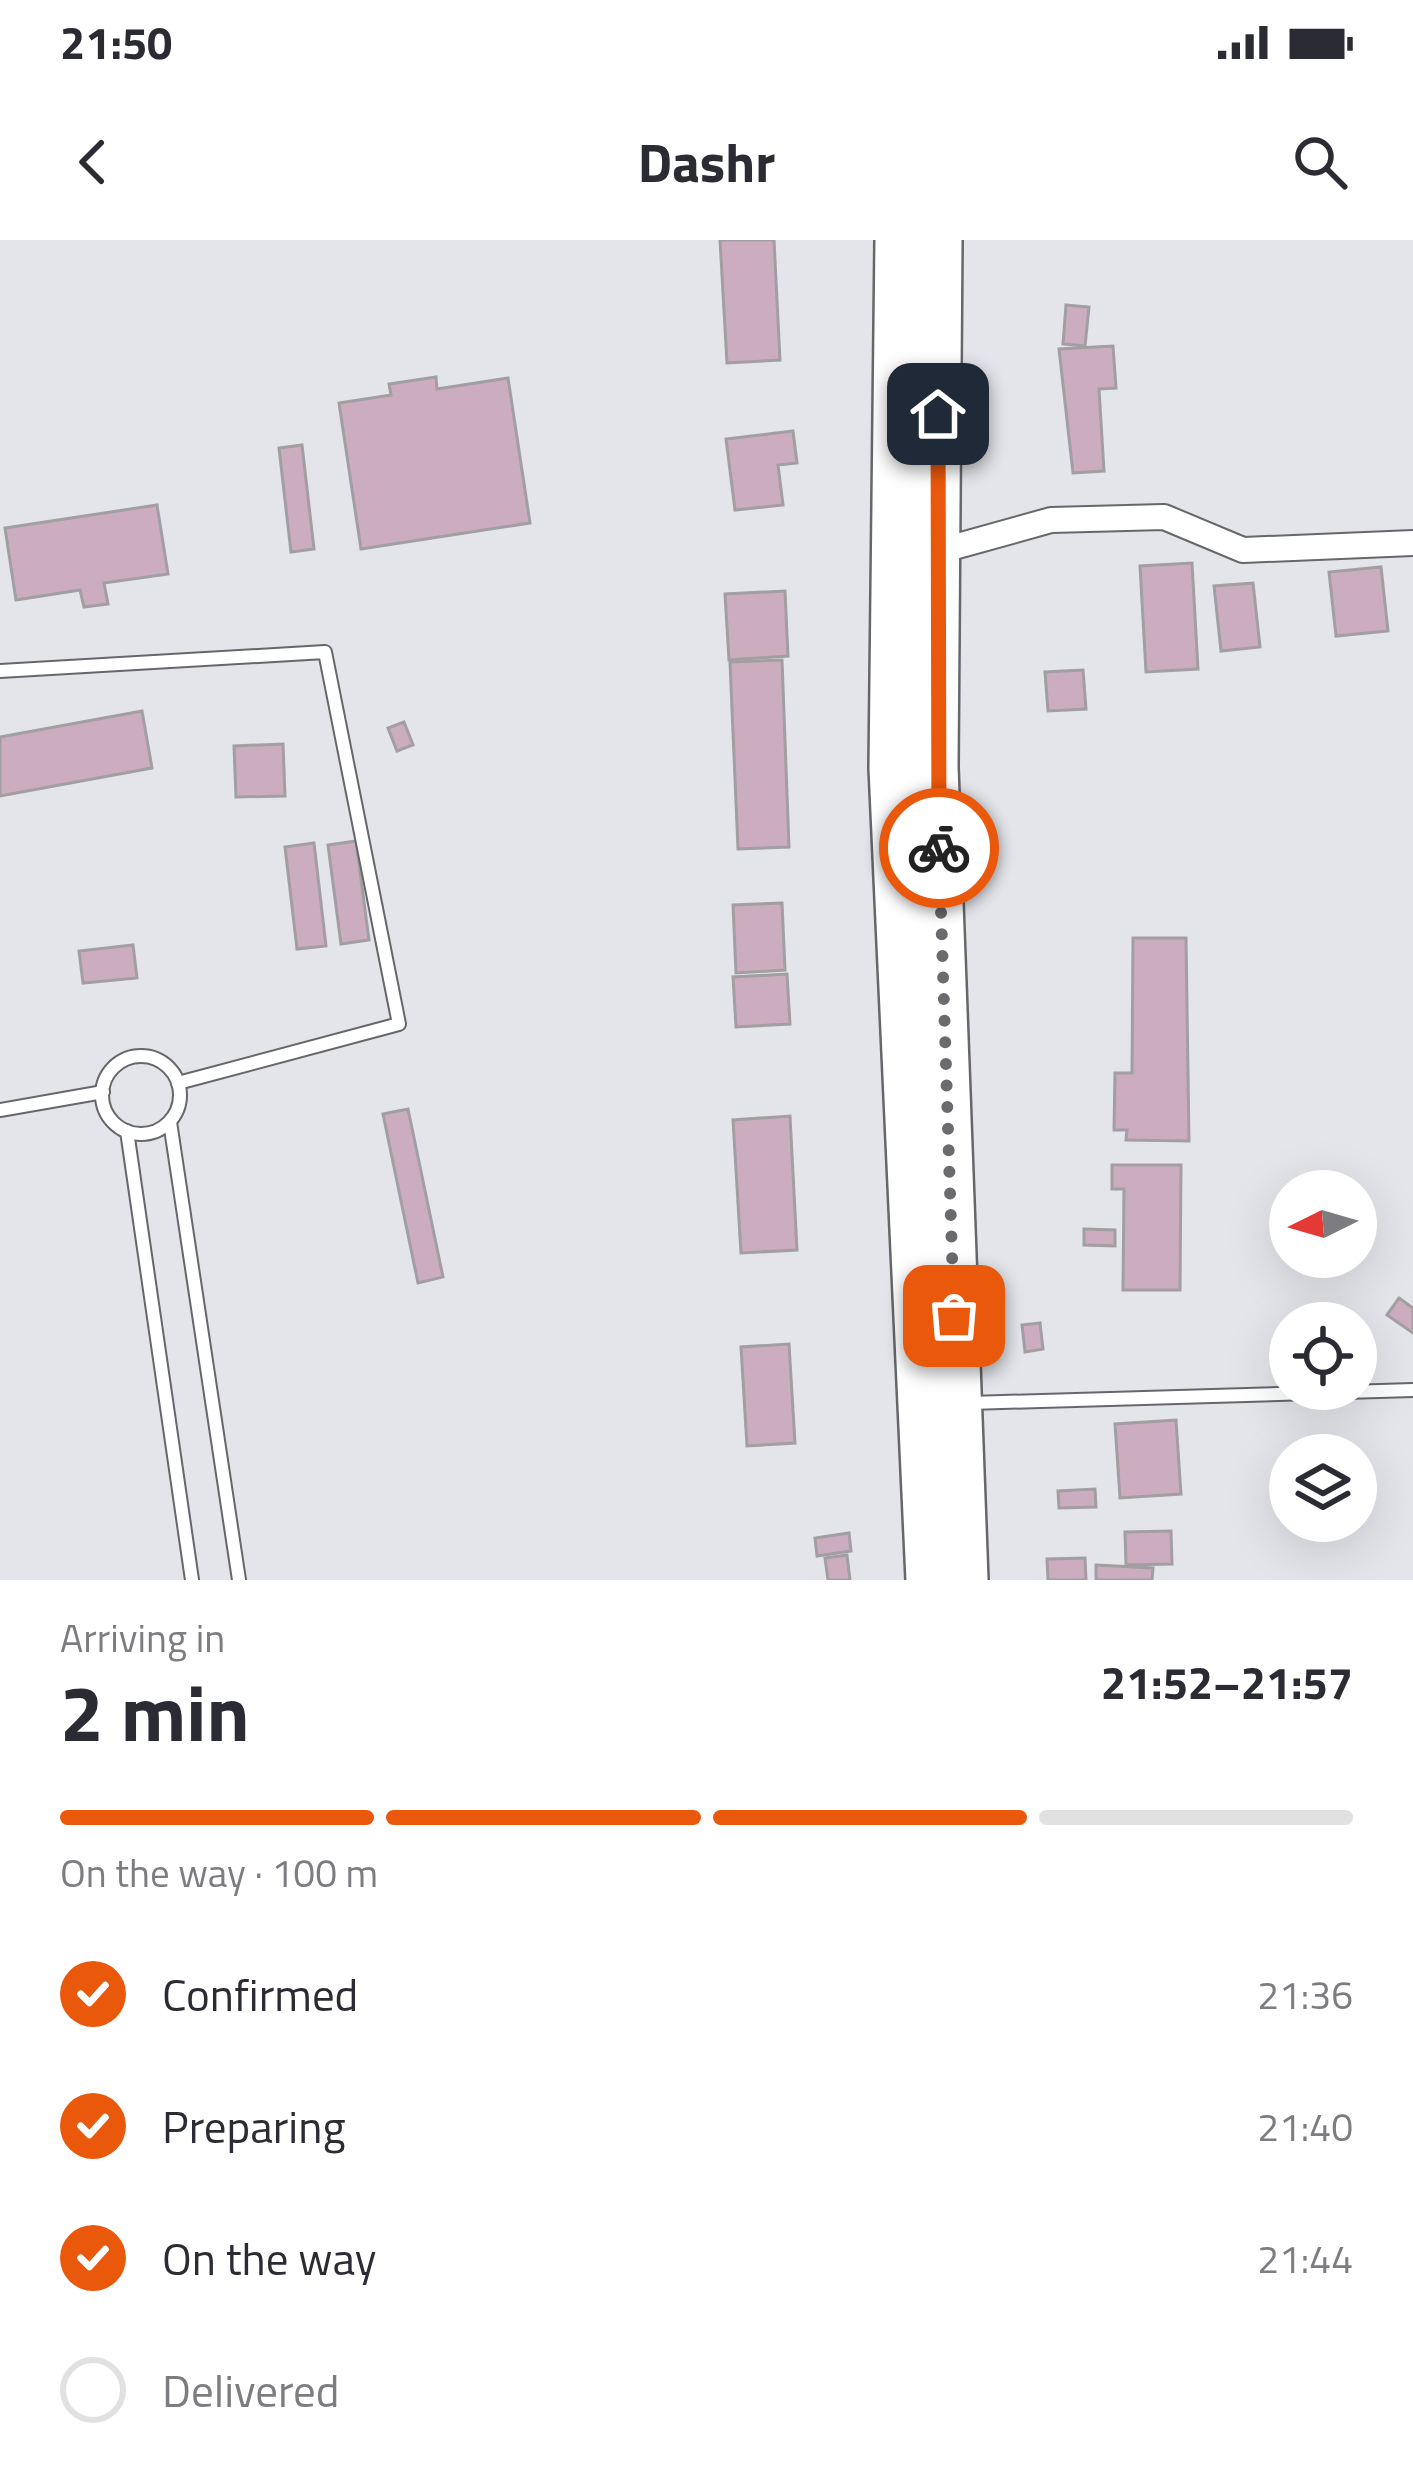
<!DOCTYPE html>
<meta charset="utf-8">
<style>
:root{--surface:#fff;--page:#f2f2f3;--text:#2b2b33;--muted:#7c7c81;--line:#e1e1e2;--accent:#ea580c}
body{margin:0;font-family:"Titillium Web",sans-serif;background:var(--page);color:var(--text);height:100vh;display:flex;flex-direction:column;font-size:45px;white-space:nowrap}
*{box-sizing:border-box;margin:0}
p{font-size:39px;color:var(--muted)}
.icon{flex:none;width:66px;height:66px;fill:none;stroke:currentColor;stroke-width:2;stroke-linecap:round;stroke-linejoin:round}
.map{position:relative;height:1340px;overflow:hidden}
.panel{display:flex;flex-direction:column;background:var(--surface);flex:1}
.panel>*{flex:none}
.needle{width:78px;rotate:265deg}
.fabs{position:absolute;left:1269px;top:930px;display:grid;gap:24px}
.fabs a{display:grid;place-items:center;width:108px;height:108px;border-radius:50%;background:var(--surface);box-shadow:0 12px 48px #0002;font-size:60px}
.pin{position:absolute;display:grid;place-items:center;width:102px;height:102px;color:#fff;margin:-51px;border-radius:24px;box-shadow:0 6px 18px #0006}
.courier{position:absolute;display:grid;place-items:center;width:120px;height:120px;margin:-60px;border:9px solid #ea580c;border-radius:50%;background:#fff;color:#222;box-shadow:0 3px 15px #0007}
.overview em{font-style:normal;font-weight:700}
.overview div{display:flex;flex-direction:column-reverse}
.overview{display:flex;align-items:center;justify-content:space-between;height:204px;padding:0 60px}
h1{font-size:78px;font-weight:700;line-height:90px}
.bar{display:grid;grid-template-columns:repeat(4,1fr);gap:18px 12px;align-content:center;height:144px;padding:0 60px}
.bar i{height:15px;border-radius:9px;background:var(--line)}
.bar .selected{background:var(--accent)}
.bar p{grid-column:span 4}
ol{padding:0 60px;list-style:none}
li{display:flex;align-items:center;gap:36px;height:132px}
li p{margin-inline-start:auto}
li .icon{padding:12px;border-radius:50%;background:var(--accent);color:#fff;stroke-width:4}
li:last-child{color:var(--muted)}
li i{width:66px;height:66px;border:6px solid var(--line);border-radius:50%}
.status{display:flex;justify-content:space-between;align-items:center;height:84px;padding:0 60px;background:var(--surface);direction:ltr}
.status svg{height:33px;fill:currentColor}
header{display:flex;justify-content:space-between;align-items:center;height:156px;padding:0 60px;background:var(--surface);font-size:54px;font-weight:700}
.map>svg:first-child{display:block}
.building{fill:#ccadc0;stroke:#a29ea1;stroke-width:3}
.lines{fill:none;stroke-linecap:round;stroke-linejoin:round}
.lane-casing{stroke:#66676b;stroke-width:16}
.street-casing{stroke:#66676b;stroke-width:28}
.highway-casing{stroke:#66676b;stroke-width:50}
.lane{stroke:#fff;stroke-width:12}
.street{stroke:#fff;stroke-width:24}
.highway{stroke:#fff;stroke-width:45}
.done{stroke:#6a6b6e;stroke-width:12;stroke-dasharray:0 21.6}
.route{stroke:#ea580c;stroke-width:15}
</style>
<div class="status"><b>21:50</b><svg viewBox="0 0 49 12"><path d="M0 12V9h3v3zM5 12V6h3v6zM10 12V3h3v9zM15 12V0h3v12zM26 1h20v11H26zM47 4h2v5h-2z"/></svg></div>
<header><svg class="icon" aria-label="back" viewBox="0 0 24 24"><path d="M15 5l-7 7 7 7"/></svg>Dashr<svg class="icon" aria-label="search" viewBox="0 0 24 24"><circle cx="10" cy="10" r="6"/><path d="M15 15l6 6"/></svg></header>
<div class="map">
<svg width="1413" height="1340" viewBox="0 0 1413 1340">
<rect width="100%" height="100%" fill="#e4e5ea"/>
<g class="building">
<polygon points="720,0 774,0 780,120 727,123"/>
<polygon points="1066,65 1089,67 1085,106 1063,104"/>
<polygon points="1113,106 1116,148 1099,149 1104,231 1073,233 1059,109"/>
<polygon points="436,137 437,149 508,138 530,283 361,309 339,163 391,155 389,144"/>
<polygon points="793,191 797,223 778,225 783,265 735,270 726,199"/>
<polygon points="302,205 314,309 291,312 279,208"/>
<polygon points="157,265 168,334 104,343 108,364 84,367 80,350 16,360 5,288"/>
<polygon points="1192,323 1198,429 1146,432 1140,326"/>
<polygon points="1381,327 1388,391 1336,396 1329,332"/>
<polygon points="1253,343 1260,407 1221,411 1214,346"/>
<polygon points="785,351 788,416 729,420 725,354"/>
<polygon points="782,420 789,607 738,609 730,422"/>
<polygon points="1083,430 1086,469 1048,471 1045,432"/>
<polygon points="142,471 152,528 0,556 0,497"/>
<polygon points="404,482 413,505 397,511 388,488"/>
<polygon points="283,504 285,556 236,557 234,506"/>
<polygon points="356,601 369,700 341,704 328,605"/>
<polygon points="314,603 326,706 297,709 285,607"/>
<polygon points="782,663 785,730 736,733 733,665"/>
<polygon points="1133,698 1186,698 1189,901 1126,900 1127,890 1114,890 1115,833 1132,833"/>
<polygon points="133,705 137,738 83,743 79,711"/>
<polygon points="787,734 790,784 736,787 733,737"/>
<polygon points="408,869 443,1037 418,1043 383,874"/>
<polygon points="790,876 797,1010 741,1013 733,880"/>
<polygon points="1112,925 1181,925 1180,1050 1123,1050 1124,949 1112,949"/>
<polygon points="1084,989 1115,990 1115,1006 1084,1005"/>
<polygon points="1399,1058 1413,1068 1413,1093 1387,1075"/>
<polygon points="1040,1083 1043,1109 1025,1112 1022,1085"/>
<polygon points="789,1104 795,1203 747,1206 741,1107"/>
<polygon points="1176,1180 1181,1254 1120,1258 1115,1184"/>
<polygon points="1095,1249 1096,1267 1059,1268 1058,1251"/>
<polygon points="1171,1291 1172,1324 1126,1325 1125,1292"/>
<polygon points="849,1293 851,1311 817,1316 815,1298"/>
<polygon points="847,1315 850,1340 828,1340 825,1318"/>
<polygon points="1085,1318 1086,1340 1048,1340 1047,1319"/>
<polygon points="1096,1325 1153,1328 1152,1340 1096,1340"/>
</g>
<g class="lines">
<g class="lane-casing">
<g id="lane">
<polyline points="0,431 325,412 399,784 178,843"/>
<circle cx="141" cy="855" r="39"/>
<polyline points="0,870 103,852"/>
<polyline points="170,882 239,1340"/>
<polyline points="127,891 192,1340"/>
<polyline points="970,1163 1413,1150"/>
</g>
</g>
<g class="street-casing">
<polyline id="street" points="936,312 1051,280 1164,277 1243,310 1413,303"/>
</g>
<g class="highway-casing">
<g id="highway">
<polyline points="898,0 892,528 929,1340"/>
<polyline points="939,0 935,527 965,1340"/>
</g>
</g>
<use href="#lane" class="lane"/>
<use href="#street" class="street"/>
<use href="#highway" class="highway"/>
</g>
<g class="lines">
<polyline class="done" points="939,608 954,1076"/>
<polyline class="route" points="938,174 939,608"/>
</g>
</svg>
<div class="fabs">
<a><svg class="needle" viewBox="-14 -14 28 28"><path d="M0-13l5 13h-10z" fill="#e53935"/><path d="M0 13l5-13h-10z" fill="#7c7c81"/></svg></a>
<a><svg class="icon" aria-label="locate" viewBox="0 0 24 24"><circle cx="12" cy="12" r="6"/><path d="M12 2v4M12 18v4M2 12h4M18 12h4"/></svg></a>
<a><svg class="icon" aria-label="layers" viewBox="0 0 24 24"><path d="M12 4l9 5-9 5-9-5zM3 14l9 5 9-5"/></svg></a>
</div>
<div class="pin" style="left:954px;top:1076px;background:#ea580c"><svg class="icon" aria-label="bag" viewBox="0 0 24 24"><path d="M5 8h14l-1 12H6zM9 8a3 3 0 0 1 6 0"/></svg></div>
<div class="pin" style="left:938px;top:174px;background:#1f2937"><svg class="icon" aria-label="home" viewBox="0 0 24 24"><path d="M3 11l9-7 9 7M6 9v11h12V9"/></svg></div>
<div class="courier" style="left:939px;top:608px"><svg class="icon" aria-label="bike" viewBox="0 0 24 24"><circle cx="6" cy="16" r="4"/><circle cx="18" cy="16" r="4"/><path d="M6 16l4-8h5l3 8M10 8l3 8H6M13 5h3"/></svg></div>
</div>
<section class="panel">
<div class="overview"><div><h1>2 min</h1><p>Arriving in</p></div><em>21:52–21:57</em></div>
<div class="bar"><i class="selected"></i><i class="selected"></i><i class="selected"></i><i></i><p>On the way · 100 m</p></div>
<ol>
<li><svg class="icon" aria-label="check" viewBox="0 0 24 24"><path d="M5 12l5 5 9-10"/></svg>Confirmed<p>21:36</p></li>
<li><svg class="icon" aria-label="check" viewBox="0 0 24 24"><path d="M5 12l5 5 9-10"/></svg>Preparing<p>21:40</p></li>
<li><svg class="icon" aria-label="check" viewBox="0 0 24 24"><path d="M5 12l5 5 9-10"/></svg>On the way<p>21:44</p></li>
<li><i></i>Delivered</li>
</ol>
</section>
